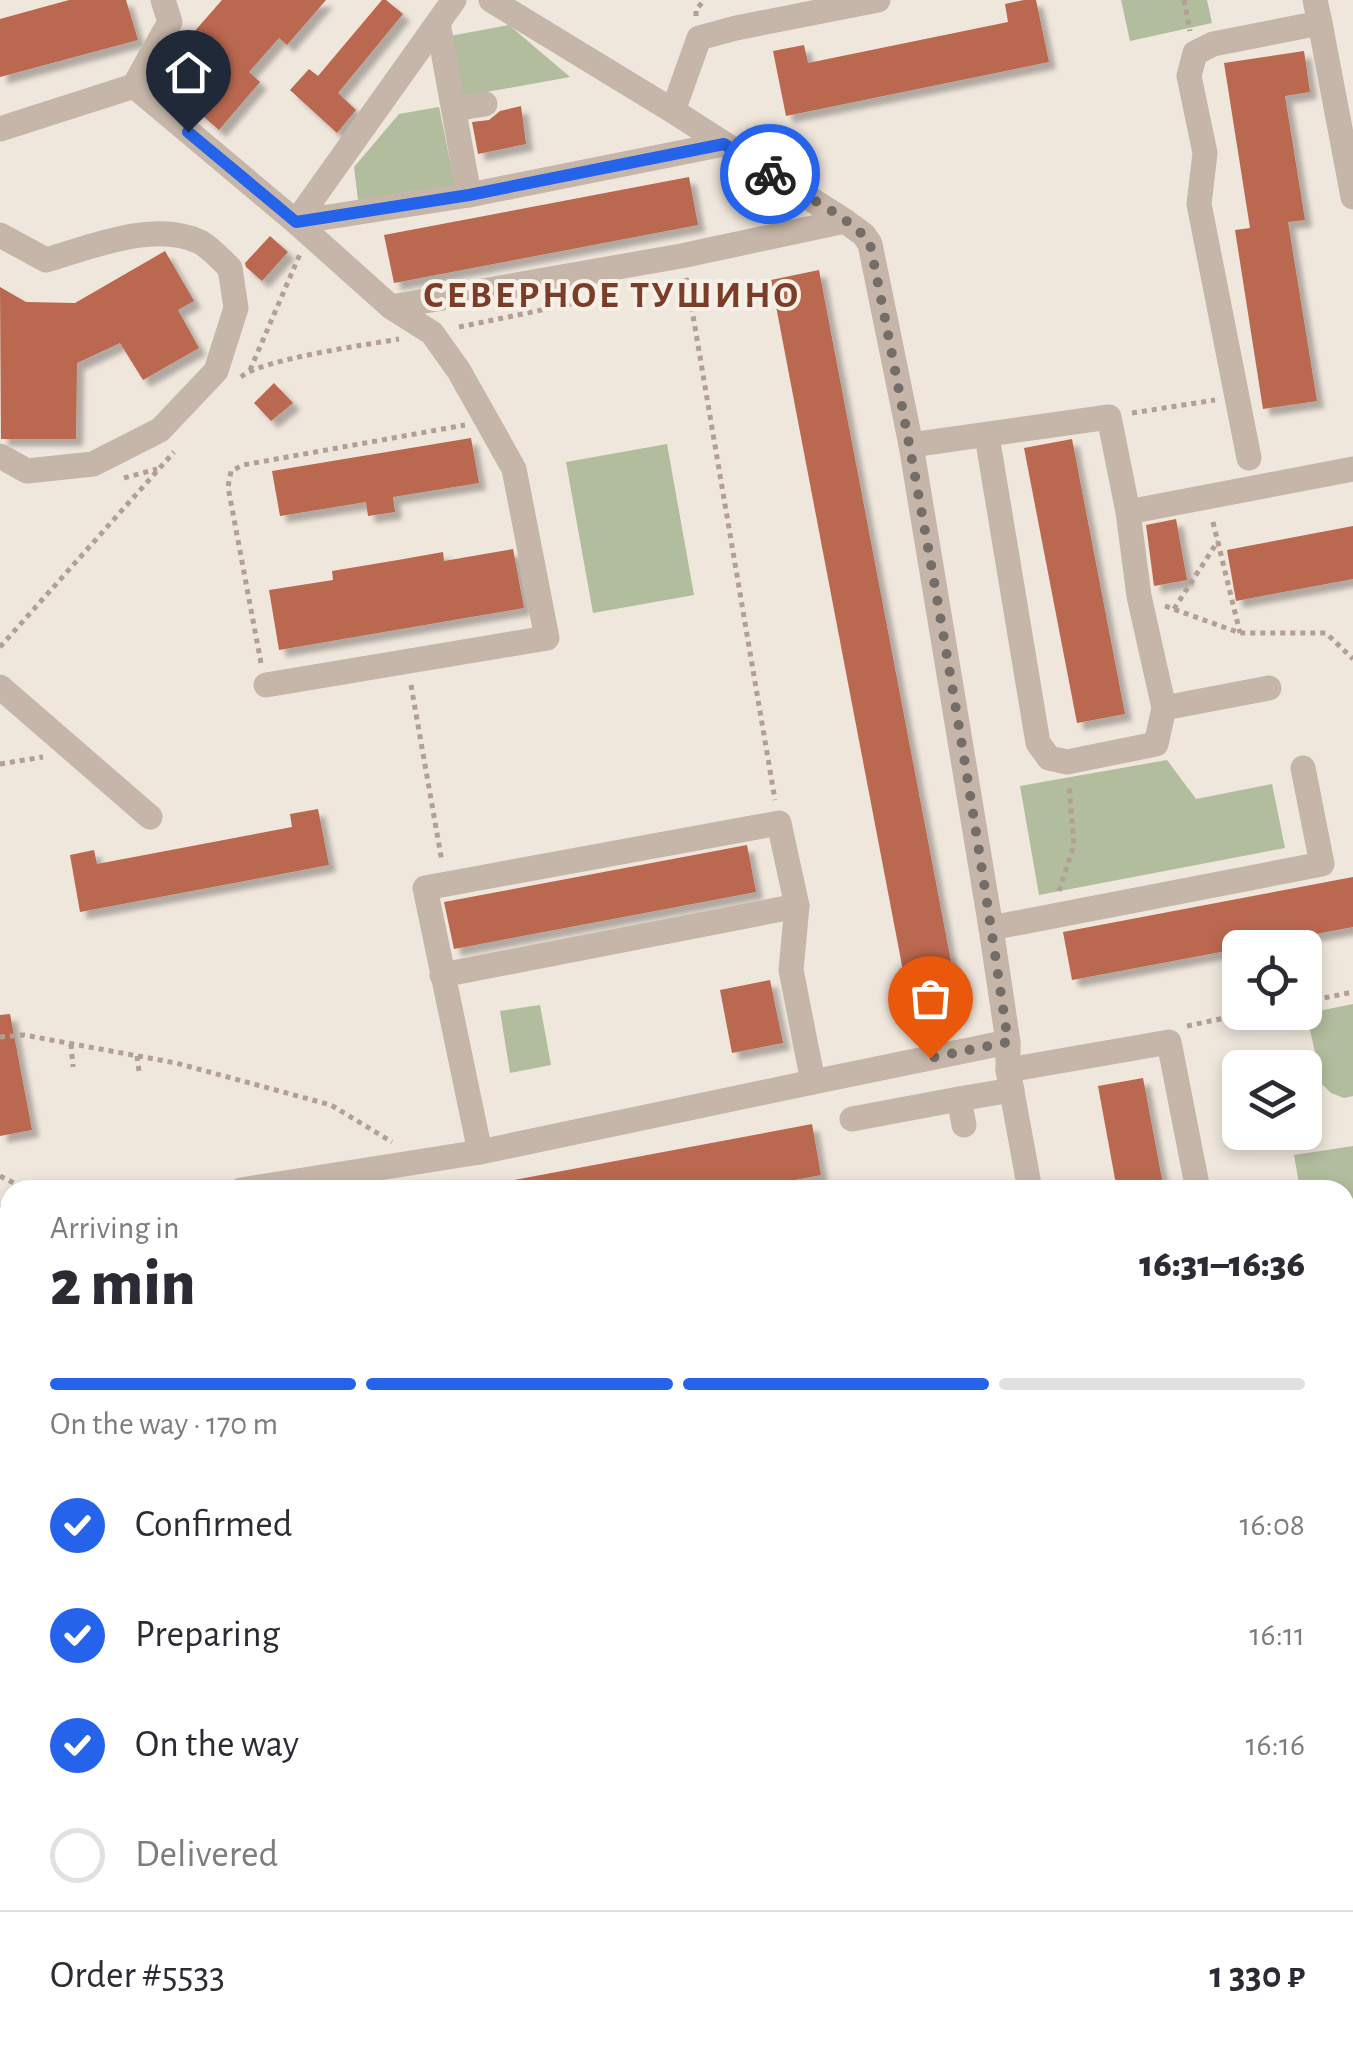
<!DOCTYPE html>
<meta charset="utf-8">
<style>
:root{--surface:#fff;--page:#f2f2f3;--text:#2b2b33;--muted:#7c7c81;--line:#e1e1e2;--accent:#2563eb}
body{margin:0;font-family:"Alegreya Sans",sans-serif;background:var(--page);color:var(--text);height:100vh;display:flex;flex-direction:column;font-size:38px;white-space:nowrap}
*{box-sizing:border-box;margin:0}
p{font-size:32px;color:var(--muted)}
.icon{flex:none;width:55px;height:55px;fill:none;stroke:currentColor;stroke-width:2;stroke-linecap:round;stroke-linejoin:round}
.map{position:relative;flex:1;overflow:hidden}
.panel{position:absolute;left:0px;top:1180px;width:1355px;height:880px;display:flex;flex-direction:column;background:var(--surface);border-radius:30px 30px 0 0;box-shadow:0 5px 15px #0003}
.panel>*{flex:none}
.buttons{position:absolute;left:1222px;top:930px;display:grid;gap:20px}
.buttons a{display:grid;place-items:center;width:100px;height:100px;border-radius:15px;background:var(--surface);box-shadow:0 5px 15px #0003;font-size:50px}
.pin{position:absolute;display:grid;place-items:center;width:85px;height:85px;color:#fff;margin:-102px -42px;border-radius:50% 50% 50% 0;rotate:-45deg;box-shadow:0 0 10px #0007}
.pin .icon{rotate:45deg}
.courier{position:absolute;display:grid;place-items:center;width:100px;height:100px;margin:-50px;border:8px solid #2563eb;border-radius:50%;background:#fff;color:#222;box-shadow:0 2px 12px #0007}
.overview em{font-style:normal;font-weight:800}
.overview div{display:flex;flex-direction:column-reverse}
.overview{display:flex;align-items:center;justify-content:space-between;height:170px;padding:0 50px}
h1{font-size:65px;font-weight:800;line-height:75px}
.bar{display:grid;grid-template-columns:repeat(4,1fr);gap:15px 10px;align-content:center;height:120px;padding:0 50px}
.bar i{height:12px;border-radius:8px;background:var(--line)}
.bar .active{background:var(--accent)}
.bar p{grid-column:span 4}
.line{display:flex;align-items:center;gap:25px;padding:0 50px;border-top:2px solid var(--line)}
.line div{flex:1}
ol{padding:0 50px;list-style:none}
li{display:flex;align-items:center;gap:30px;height:110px}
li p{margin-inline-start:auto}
li .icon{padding:10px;border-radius:50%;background:var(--accent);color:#fff;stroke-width:4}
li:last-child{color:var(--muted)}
li i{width:55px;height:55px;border:5px solid var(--line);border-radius:50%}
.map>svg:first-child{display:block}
.green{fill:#b2bd9d}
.building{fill:#ba684f;filter:url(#shadow)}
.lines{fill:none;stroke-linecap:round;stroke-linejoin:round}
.path{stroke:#b1a093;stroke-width:5;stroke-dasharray:5 5;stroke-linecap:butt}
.minor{stroke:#c6b6a9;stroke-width:25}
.done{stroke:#756d67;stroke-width:10;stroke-dasharray:0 18}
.route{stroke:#2563eb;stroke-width:12}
.labels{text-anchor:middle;stroke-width:8;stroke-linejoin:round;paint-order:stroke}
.district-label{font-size:38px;font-weight:bold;letter-spacing:2.5px;fill:#7b3c29;stroke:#f7f0e7}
</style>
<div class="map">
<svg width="1353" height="2060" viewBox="0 0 1353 2060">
<defs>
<filter id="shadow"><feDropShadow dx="7" dy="7" stdDeviation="2.5" flood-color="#0004"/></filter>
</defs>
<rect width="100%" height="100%" fill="#efe6dc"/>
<g class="green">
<polygon points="1121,0 1207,0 1212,23 1130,41"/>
<polygon points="509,25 570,77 459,97 450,36"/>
<polygon points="439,107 455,185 358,200 354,167 399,114"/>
<polygon points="667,444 694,595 593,613 566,462"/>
<polygon points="1167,760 1196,799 1272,784 1285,848 1039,895 1020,786"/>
<polygon points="1353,1004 1353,1096 1344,1098 1331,1093 1322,1084 1310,1030 1314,1020 1323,1010"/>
<polygon points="540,1005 551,1065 510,1073 500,1011"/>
<polygon points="1353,1146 1353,1257 1345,1258 1345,1190 1300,1190 1294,1155"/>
</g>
<g class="building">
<polygon points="69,0 126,0 138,40 0,77 0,19"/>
<polygon points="222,0 326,0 287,45 279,38 249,72 260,82 219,130 195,109 203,99 165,65"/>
<polygon points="382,0 386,0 403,14 338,93 356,110 337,133 290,90 309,69 318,76"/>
<polygon points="1024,0 1036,0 1049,62 786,116 773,51 804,45 808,63 1008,22 1005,4"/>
<polygon points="1304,51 1310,92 1285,96 1305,220 1288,222 1317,401 1263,409 1235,230 1250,228 1224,63"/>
<polygon points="521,106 526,144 478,154 472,122 489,120 500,111"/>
<polygon points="689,177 698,225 394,283 384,235"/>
<polygon points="270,236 288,252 262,281 246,267 245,263"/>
<polygon points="165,251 194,301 178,310 199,348 143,380 120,343 77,363 76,439 1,439 0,287 26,302 75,303"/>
<polygon points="819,270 961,1014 913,1023 771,280"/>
<polygon points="274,383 293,403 271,421 254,403"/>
<polygon points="471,438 479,483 393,497 395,512 368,516 366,502 280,516 272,471"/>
<polygon points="1072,439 1125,714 1077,723 1024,448"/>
<polygon points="1176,519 1187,580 1154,586 1146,525"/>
<polygon points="1353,526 1353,579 1236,601 1227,550"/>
<polygon points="513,549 524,608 279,650 269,590 333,580 332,571 398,560 443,552 444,561"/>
<polygon points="318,809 329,865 80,912 70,855 94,850 97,864 292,827 290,814"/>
<polygon points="747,845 756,892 454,949 444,902"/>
<polygon points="1353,877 1353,927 1072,980 1063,932"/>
<polygon points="770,980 783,1043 732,1053 720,990"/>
<polygon points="10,1014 32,1130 0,1136 0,1015"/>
<polygon points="1143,1078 1164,1190 1117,1190 1098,1086"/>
<polygon points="812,1124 821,1175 742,1190 515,1190 514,1180"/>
</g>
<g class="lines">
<g class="path">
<polyline points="1184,0 1190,31"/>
<polyline points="696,16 696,10 704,0"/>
<polyline points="684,281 687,280 775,800"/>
<polyline points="459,327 610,296"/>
<polyline points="250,370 300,254"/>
<path d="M241 377C262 359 366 345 399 339"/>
<polyline points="1132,413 1215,400"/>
<polyline points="124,478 157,469"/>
<polyline points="1213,522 1240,633"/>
<polyline points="1165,606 1240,633 1326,633 1353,659"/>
<polyline points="1174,609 1218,541"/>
<polyline points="0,647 174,452"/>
<polyline points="261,663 228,487 231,471 243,465 465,425"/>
<polyline points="411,685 442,862"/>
<polyline points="0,764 43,757"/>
<polyline points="1059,891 1074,845 1069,785"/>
<polyline points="1305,1002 1353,992"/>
<polyline points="1187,1026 1253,1012"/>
<polyline points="0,1037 24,1035 176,1063 331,1105 392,1142"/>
<polyline points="71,1044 73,1067"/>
<polyline points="137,1056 139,1071"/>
<polyline points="0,1176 28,1190"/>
<polyline points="0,1205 10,1217"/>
<polyline points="0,1472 10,1465"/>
<polyline points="1345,1597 1353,1595"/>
<polyline points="592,2050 594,2060"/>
<polyline points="874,2050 875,2060"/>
<polyline points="800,2058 833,2053"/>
<polyline points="773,2060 779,2050"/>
<polyline points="1123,2060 1127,2050"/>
</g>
<g class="minor">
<polyline points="163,0 170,22 134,86 296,222 469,195 724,144"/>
<polyline points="454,0 296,222 391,307 681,256 845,221"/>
<polyline points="491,0 673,111 845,221 864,235 870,244 911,445 991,928 1008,1042 1008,1070 1030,1190"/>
<polyline points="438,23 469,195"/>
<polyline points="1320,23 1353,197"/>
<polyline points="454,109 485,104"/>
<polyline points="673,111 699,38 736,28 878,0"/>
<polyline points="0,129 134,86"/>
<path d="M0 235 46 260C91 247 155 220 200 242 211 248 221 260 230 268L236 308 216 371 160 430 93 464 27 471 0 456"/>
<polyline points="911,445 1109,417 1128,512 1139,596 1164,708 1156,744 1067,762 1049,758 1038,743 987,436"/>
<polyline points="1249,458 1199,204 1205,153 1189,76 1195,53 1213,44 1320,23 1315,0"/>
<polyline points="1128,512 1353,469"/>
<polyline points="266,685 547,638 514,469 459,371 432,333 391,307"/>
<polyline points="0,687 150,817"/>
<polyline points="1164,708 1269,688"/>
<polyline points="991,928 1322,864 1303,768"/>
<polyline points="442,975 797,906"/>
<polyline points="1008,1070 1169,1042 1198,1190"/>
<polyline points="852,1119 959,1099"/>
<polyline points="964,1125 959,1099 1012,1090"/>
<polyline points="480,1152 425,888 779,823 797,906 791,970 813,1082 1008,1042"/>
<polyline points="241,1190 480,1152 813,1082"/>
<polyline points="0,1302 10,1300"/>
<polyline points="0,1668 10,1717"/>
<polyline points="1345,1682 1353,1685"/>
<polyline points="1345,1804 1353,1803"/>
<polyline points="4,1853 10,1877"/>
<polyline points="1345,1910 1353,1908"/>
<polyline points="0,2012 10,2010"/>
<polyline points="1345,2036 1353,2034"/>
<polyline points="47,2050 49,2060"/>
<polyline points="644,2060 667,2050"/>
<polyline points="1215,2060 1269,2050"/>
</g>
</g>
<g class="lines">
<path class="done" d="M770 174C797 193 853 217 870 244 924 509 969 775 1008 1042L930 1058"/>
<polyline class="route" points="188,132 296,222 469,195 724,144 770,174"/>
</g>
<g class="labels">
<g class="district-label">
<text x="612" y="307">СЕВЕРНОЕ ТУШИНО</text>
</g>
</g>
</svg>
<div class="buttons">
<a><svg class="icon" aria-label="locate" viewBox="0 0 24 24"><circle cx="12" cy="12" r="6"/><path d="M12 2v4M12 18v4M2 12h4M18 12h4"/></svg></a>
<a><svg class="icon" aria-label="layers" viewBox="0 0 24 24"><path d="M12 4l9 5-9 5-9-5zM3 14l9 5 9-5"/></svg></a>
</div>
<div class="pin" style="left:930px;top:1058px;background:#ea580c"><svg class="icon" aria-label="bag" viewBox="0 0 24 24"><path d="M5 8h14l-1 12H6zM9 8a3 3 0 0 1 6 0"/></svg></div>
<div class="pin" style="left:188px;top:132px;background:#1f2937"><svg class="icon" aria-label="home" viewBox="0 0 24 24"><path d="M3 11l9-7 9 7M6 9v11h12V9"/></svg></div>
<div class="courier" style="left:770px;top:174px"><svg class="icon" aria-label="bike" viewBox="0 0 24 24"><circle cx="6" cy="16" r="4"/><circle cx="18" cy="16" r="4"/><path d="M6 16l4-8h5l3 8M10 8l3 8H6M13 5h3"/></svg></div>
<section class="panel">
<div class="overview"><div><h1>2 min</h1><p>Arriving in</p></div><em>16:31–16:36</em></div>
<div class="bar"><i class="active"></i><i class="active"></i><i class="active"></i><i></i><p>On the way · 170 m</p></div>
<ol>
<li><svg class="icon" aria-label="check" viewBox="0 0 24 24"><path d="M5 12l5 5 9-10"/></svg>Confirmed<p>16:08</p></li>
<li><svg class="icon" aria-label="check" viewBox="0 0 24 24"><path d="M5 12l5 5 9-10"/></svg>Preparing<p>16:11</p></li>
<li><svg class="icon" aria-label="check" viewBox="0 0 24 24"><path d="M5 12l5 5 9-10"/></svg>On the way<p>16:16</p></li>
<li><i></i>Delivered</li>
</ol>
<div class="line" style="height:130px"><div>Order #5533</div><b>1 330 ₽</b></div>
</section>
</div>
